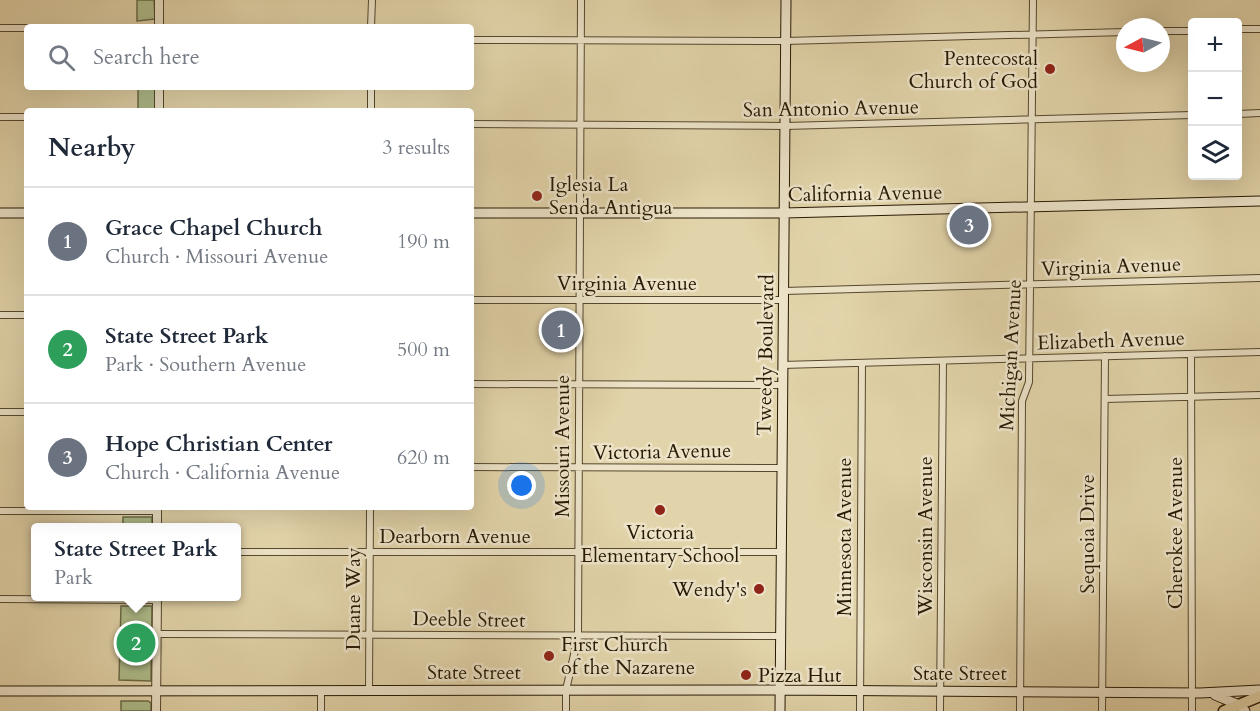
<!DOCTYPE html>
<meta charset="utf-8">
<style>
body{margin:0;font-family:Cardo,serif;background:#f2f2f3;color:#1f2937}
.controls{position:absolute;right:18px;top:18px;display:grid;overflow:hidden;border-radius:6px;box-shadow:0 6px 24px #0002}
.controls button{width:54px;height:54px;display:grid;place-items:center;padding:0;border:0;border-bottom:2px solid #e0e1e3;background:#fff;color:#1f2937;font:30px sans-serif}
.compass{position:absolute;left:1116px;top:18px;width:54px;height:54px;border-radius:50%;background:#fff;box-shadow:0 6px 24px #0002;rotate:263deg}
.you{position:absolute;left:522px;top:486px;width:21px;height:21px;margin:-15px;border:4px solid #fff;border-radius:50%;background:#1a73e8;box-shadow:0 0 0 9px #1a73e833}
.badge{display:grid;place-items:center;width:39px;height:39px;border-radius:50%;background:#111827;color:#fff;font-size:20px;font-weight:700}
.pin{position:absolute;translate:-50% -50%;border:3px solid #fff;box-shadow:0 2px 6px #0006}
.popup{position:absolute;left:31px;top:523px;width:210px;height:78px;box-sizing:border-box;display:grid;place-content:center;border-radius:6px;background:#fff;filter:drop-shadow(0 2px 4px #0005);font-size:20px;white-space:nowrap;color:#747a83}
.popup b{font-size:22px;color:#1f2937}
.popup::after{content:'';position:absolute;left:50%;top:100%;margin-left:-12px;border:12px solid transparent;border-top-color:#fff}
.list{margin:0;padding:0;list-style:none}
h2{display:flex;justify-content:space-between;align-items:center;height:78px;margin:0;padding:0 24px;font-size:26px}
h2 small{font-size:20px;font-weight:400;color:#747a83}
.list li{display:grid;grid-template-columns:39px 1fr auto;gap:18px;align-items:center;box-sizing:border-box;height:108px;padding:0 24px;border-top:2px solid #e0e1e3}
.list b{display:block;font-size:22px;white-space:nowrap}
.list p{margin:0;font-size:20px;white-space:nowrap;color:#747a83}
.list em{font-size:20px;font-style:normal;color:#747a83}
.icon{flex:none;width:33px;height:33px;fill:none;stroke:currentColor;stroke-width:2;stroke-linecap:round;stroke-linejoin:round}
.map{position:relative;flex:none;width:1260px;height:711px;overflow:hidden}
.search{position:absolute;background:#fff;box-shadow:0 6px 24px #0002;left:24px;top:24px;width:450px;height:66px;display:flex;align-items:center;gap:15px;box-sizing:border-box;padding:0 21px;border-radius:6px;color:#747a83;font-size:22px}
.panel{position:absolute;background:#fff;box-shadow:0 6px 24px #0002;left:24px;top:108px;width:450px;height:402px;border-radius:6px}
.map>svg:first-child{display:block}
.green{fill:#afbd8c;stroke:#6b6b48;stroke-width:1.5}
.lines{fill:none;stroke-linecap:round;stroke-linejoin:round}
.minor-casing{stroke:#56482e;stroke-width:8}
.tertiary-casing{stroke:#56482e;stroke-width:10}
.secondary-casing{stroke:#271904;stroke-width:11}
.primary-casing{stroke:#271904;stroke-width:13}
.minor{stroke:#ece3c8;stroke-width:6}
.tertiary{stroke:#ece3c8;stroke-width:8}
.secondary{stroke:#ece3c8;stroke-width:9}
.primary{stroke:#e2d4aa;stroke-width:10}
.poi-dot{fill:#8f2418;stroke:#ece3c8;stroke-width:2}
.labels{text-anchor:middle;stroke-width:5;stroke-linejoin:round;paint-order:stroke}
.poi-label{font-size:20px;fill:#271904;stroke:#ece3c8;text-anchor:start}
.street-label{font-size:20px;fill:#271904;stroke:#ece3c8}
</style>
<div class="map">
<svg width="1260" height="711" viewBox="0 0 1260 711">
<rect width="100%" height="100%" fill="#e2d4aa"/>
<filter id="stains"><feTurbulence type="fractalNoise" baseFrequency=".00333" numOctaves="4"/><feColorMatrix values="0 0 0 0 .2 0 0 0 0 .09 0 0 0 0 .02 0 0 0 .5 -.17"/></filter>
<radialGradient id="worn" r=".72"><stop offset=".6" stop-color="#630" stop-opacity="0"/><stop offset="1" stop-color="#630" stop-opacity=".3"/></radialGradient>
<path class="green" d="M 137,0 L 154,0 L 155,19 L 137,21 Z
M 138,87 L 155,87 L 155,110 L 138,111 Z
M 123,517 L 152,517 L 152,527 L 123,527 Z
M 121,606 L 152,606 L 151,681 L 119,680 Z
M 121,701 L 148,701 L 151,703 L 151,711 L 121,711 Z"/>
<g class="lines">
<g class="minor-casing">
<path id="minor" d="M 371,27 L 372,0
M 0,28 L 27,28
M 1238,29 L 1260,29
M 1161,31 L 1192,31
M 471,40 L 785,41 L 1125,32
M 371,111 L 371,87
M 1238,114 L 1260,113
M 0,117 L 27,117
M 471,124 L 785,126 L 1192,115
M 784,291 L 1260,278
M 471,300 L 784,300
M 0,315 L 27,315
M 1191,354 L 1192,711
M 782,365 L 1260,352
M 471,384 L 782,385
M 1105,399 L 1260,395
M 0,412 L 27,412
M 471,467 L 782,468
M 0,511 L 157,511
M 237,552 L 781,552
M 0,599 L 157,600
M 157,634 L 780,636
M 369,690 L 370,507
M 321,711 L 321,690
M 566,711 L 566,690 L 578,637 L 581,0
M 860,711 L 862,363
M 940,711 L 943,361
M 1020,711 L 1022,401 L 1029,382 L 1033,0
M 1102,711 L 1105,356"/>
</g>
<g class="tertiary-casing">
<path id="tertiary" d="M 159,27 L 159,0
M 159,111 L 159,87
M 157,528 L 157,507
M 156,711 L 157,596"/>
</g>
<g class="secondary-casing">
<path id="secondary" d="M 0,213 L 27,213
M 471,213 L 784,213 L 1260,201
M 0,691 L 780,690 L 1200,693 L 1260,690
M 1215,695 L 1239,705 L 1245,711
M 780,711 L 786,0"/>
</g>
<g class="primary-casing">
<path id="primary" d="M 1224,711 L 1260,696"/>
</g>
<use href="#minor" class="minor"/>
<use href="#tertiary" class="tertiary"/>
<use href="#secondary" class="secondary"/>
<use href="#primary" class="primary"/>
</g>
<g class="poi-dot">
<circle cx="1050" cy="69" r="6"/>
<circle cx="537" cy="196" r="6"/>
<circle cx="660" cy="510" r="6"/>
<circle cx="759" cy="589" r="6"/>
<circle cx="549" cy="656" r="6"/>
<circle cx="746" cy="675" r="6"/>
</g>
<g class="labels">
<g class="poi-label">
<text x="1038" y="65" text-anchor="end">Pentecostal<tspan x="1038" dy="23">Church of God</tspan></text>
<text x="549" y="191">Iglesia La<tspan x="549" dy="23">Senda Antigua</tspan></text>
<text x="660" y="539" text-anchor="middle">Victoria<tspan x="660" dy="23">Elementary School</tspan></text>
<text x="747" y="596" text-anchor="end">Wendy's</text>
<text x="561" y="651">First Church<tspan x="561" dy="23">of the Nazarene</tspan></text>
<text x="758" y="682">Pizza Hut</text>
</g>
<g class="street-label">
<text transform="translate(831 108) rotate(-1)" y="7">San Antonio Avenue</text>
<text transform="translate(865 193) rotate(-1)" y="7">California Avenue</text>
<text transform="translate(1111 266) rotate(-2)" y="7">Virginia Avenue</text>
<text x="627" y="290">Virginia Avenue</text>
<text transform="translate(1111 340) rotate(-2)" y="7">Elizabeth Avenue</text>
<text transform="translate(765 355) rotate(-89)" y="7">Tweedy Boulevard</text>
<text transform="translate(1010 355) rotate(-87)" y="7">Michigan Avenue</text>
<text transform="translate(562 446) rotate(-90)" y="7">Missouri Avenue</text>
<text transform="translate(662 451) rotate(-1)" y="7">Victoria Avenue</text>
<text transform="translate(1175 533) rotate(-90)" y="7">Cherokee Avenue</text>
<text transform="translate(1087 534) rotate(-90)" y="7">Sequoia Drive</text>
<text x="455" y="543">Dearborn Avenue</text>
<text transform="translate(925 536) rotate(-90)" y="7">Wisconsin Avenue</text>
<text transform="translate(844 537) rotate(-90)" y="7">Minnesota Avenue</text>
<text transform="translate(353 599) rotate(-90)" y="7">Duane Way</text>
<text transform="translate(469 619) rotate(1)" y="7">Deeble Street</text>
<text x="474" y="679">State Street</text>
<text x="960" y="680">State Street</text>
</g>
</g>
<rect width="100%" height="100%" filter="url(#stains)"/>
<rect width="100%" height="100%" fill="url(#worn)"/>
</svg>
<div class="controls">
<button>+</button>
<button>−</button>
<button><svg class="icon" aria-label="layers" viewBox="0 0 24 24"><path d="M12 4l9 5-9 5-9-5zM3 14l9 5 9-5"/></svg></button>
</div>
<svg class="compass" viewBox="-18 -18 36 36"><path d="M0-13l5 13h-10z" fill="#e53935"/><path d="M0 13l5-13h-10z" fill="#747a83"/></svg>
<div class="you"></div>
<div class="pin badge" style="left:561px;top:330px;background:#6b7280">1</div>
<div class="pin badge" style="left:136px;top:643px;background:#2e9e5b">2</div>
<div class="popup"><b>State Street Park</b>Park</div>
<div class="pin badge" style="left:969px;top:225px;background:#6b7280">3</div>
<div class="search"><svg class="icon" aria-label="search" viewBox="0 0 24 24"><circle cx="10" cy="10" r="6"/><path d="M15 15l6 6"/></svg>Search here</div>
<section class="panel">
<h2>Nearby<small>3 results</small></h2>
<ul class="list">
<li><span class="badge" style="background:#6b7280">1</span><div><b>Grace Chapel Church</b><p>Church · Missouri Avenue</p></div><em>190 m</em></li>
<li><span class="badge" style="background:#2e9e5b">2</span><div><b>State Street Park</b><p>Park · Southern Avenue</p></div><em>500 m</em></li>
<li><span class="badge" style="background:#6b7280">3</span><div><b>Hope Christian Center</b><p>Church · California Avenue</p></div><em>620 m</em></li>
</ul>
</section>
</div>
